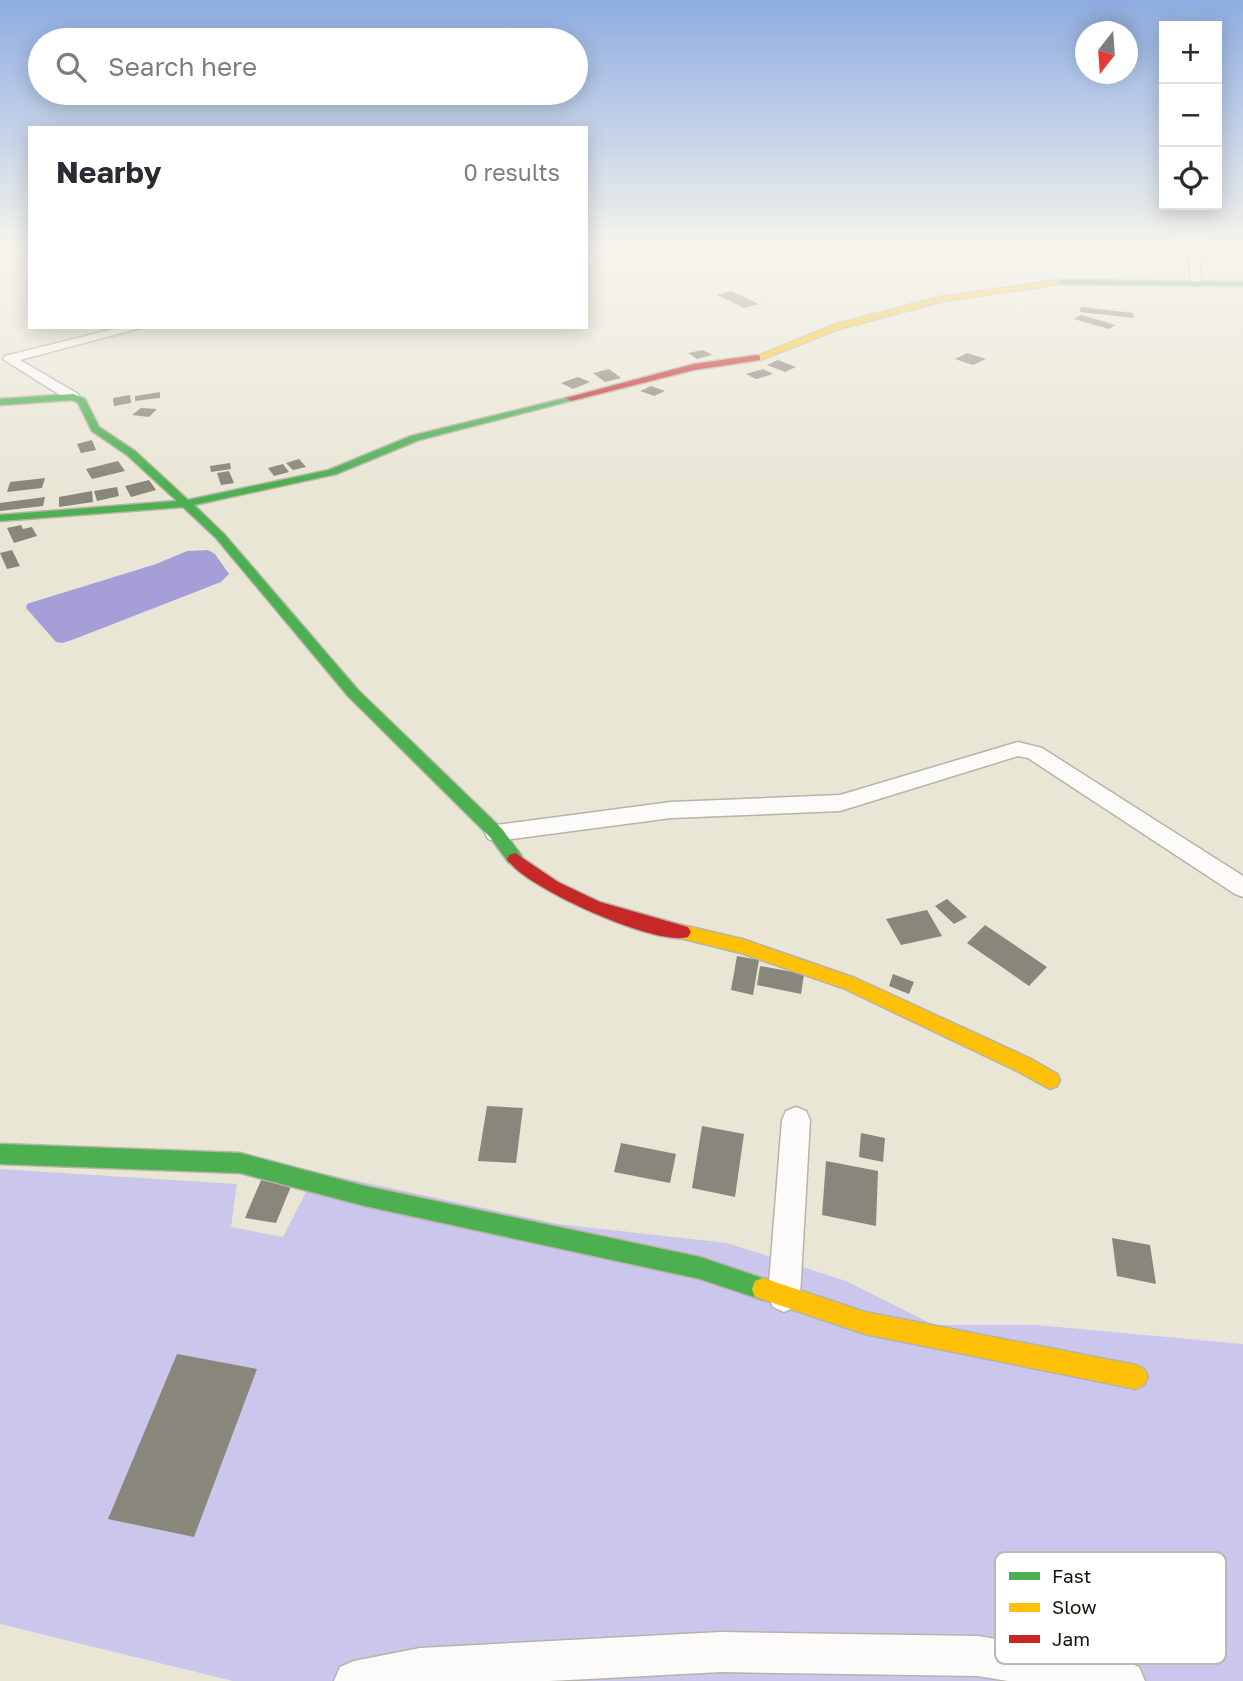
<!DOCTYPE html>
<meta charset="utf-8">
<style>
body{margin:0;font-family:"Golos Text",sans-serif;background:#f7f7f7;color:#2b2b33}
.controls{position:absolute;right:21px;top:21px;display:grid;overflow:hidden;border-radius:0px;box-shadow:0 4px 18px #0003}
.controls button{width:63px;height:63px;display:grid;place-items:center;padding:0;border:0;border-bottom:2px solid #e1e1e2;background:#fff;color:#2b2b33;font:35px sans-serif}
.compass{position:absolute;left:1075px;top:21px;width:63px;height:63px;border-radius:50%;background:#fff;box-shadow:0 4px 18px #0003;rotate:197deg}
.list{margin:0;padding:0;list-style:none}
h2{display:flex;justify-content:space-between;align-items:center;height:91px;margin:0;padding:0 28px;font-size:30px}
h2 small{font-size:23px;font-weight:400;color:#7c7c81}
.icon{flex:none;width:38px;height:38px;fill:none;stroke:currentColor;stroke-width:2;stroke-linecap:round;stroke-linejoin:round}
.map{position:relative;flex:none;width:1243px;height:1681px;overflow:hidden}
.search{position:absolute;background:#fff;box-shadow:0 4px 18px #0003;left:28px;top:28px;width:560px;height:77px;display:flex;align-items:center;gap:18px;box-sizing:border-box;padding:0 24px;border-radius:38px;color:#7c7c81;font-size:26px}
.panel{position:absolute;background:#fff;box-shadow:0 4px 18px #0003;left:28px;top:126px;width:560px;height:203px;border-radius:0px}
.map>svg:first-child{display:block}
.green{fill:#cbc7ec}
.water{fill:#a69fd7}
.building{fill:#89867b}
.lines{fill:none;stroke-linecap:round;stroke-linejoin:round}
.street-casing{stroke:#b6b3a7;stroke-width:3}
.fast-casing{stroke:#b6b3a7;stroke-width:3}
.slow-casing{stroke:#b6b3a7;stroke-width:3}
.jam-casing{stroke:#b6b3a7;stroke-width:3}
.path{stroke:#d9d8d3;stroke-width:2;stroke-dasharray:1 2.5;stroke-linecap:butt}
.street{fill:#fcfbf9;fill-rule:evenodd}
.fast{fill:#4caf50;fill-rule:evenodd}
.slow{fill:#ffc107;fill-rule:evenodd}
.jam{fill:#c62828;fill-rule:evenodd}
.key{fill:#fff;stroke:#b9b8b5;stroke-width:2}
.key-label{font-size:19px;fill:#151308}
</style>
<div class="map">
<svg width="1243" height="1681" viewBox="0 0 1243 1681">
<rect width="100%" height="100%" fill="#eae6d6"/>
<path class="green" d="M 0,1169 L 237,1184 L 231,1227 L 283,1237 L 316,1172 L 558,1224 L 727,1243 L 846,1281 L 934,1325 L 1037,1325 L 1243,1344 L 1243,1681 L 233,1681 L 0,1624 Z"/>
<path class="water" d="M 208,550 L 215,554 L 229,574 L 221,582 L 72,640 L 62,643 L 56,642 L 26,608 L 27,604 L 33,602 L 156,564 L 187,551 Z"/>
<path class="building" d="M 731,291 L 759,304 L 744,308 L 717,295 Z
M 1081,307 L 1133,313 L 1134,318 L 1080,312 Z
M 1081,315 L 1116,325 L 1109,329 L 1074,319 Z
M 703,350 L 712,355 L 697,359 L 688,353 Z
M 967,353 L 986,359 L 973,365 L 955,359 Z
M 778,360 L 796,367 L 785,372 L 767,365 Z
M 609,369 L 621,378 L 605,382 L 593,373 Z
M 763,369 L 773,374 L 756,379 L 746,374 Z
M 578,377 L 590,382 L 573,389 L 561,383 Z
M 651,386 L 665,391 L 654,396 L 640,391 Z
M 160,392 L 160,398 L 135,401 L 135,396 Z
M 130,395 L 131,403 L 114,406 L 113,398 Z
M 141,408 L 157,409 L 149,417 L 132,415 Z
M 92,440 L 96,450 L 81,453 L 77,444 Z
M 299,459 L 306,467 L 293,470 L 286,463 Z
M 118,461 L 125,471 L 92,479 L 86,469 Z
M 230,463 L 231,469 L 211,472 L 210,466 Z
M 283,464 L 289,472 L 274,476 L 268,468 Z
M 229,471 L 234,483 L 221,485 L 217,473 Z
M 45,478 L 42,488 L 7,492 L 10,482 Z
M 149,480 L 156,490 L 131,497 L 125,486 Z
M 117,487 L 119,496 L 97,501 L 94,491 Z
M 92,491 L 93,502 L 59,507 L 59,497 Z
M 45,497 L 43,506 L 0,511 L 0,503 Z
M 21,525 L 23,529 L 32,527 L 37,536 L 14,543 L 7,528 Z
M 12,550 L 20,566 L 7,569 L 0,553 Z
M 947,899 L 967,917 L 954,924 L 935,906 Z
M 927,910 L 942,936 L 901,945 L 886,919 Z
M 985,925 L 1047,967 L 1029,986 L 967,943 Z
M 737,956 L 759,960 L 753,995 L 731,990 Z
M 760,966 L 804,974 L 801,994 L 757,985 Z
M 893,974 L 914,982 L 909,994 L 889,986 Z
M 487,1106 L 523,1108 L 516,1163 L 478,1161 Z
M 702,1126 L 744,1134 L 735,1197 L 692,1188 Z
M 861,1133 L 885,1138 L 883,1162 L 859,1157 Z
M 621,1143 L 676,1154 L 670,1183 L 614,1172 Z
M 826,1161 L 878,1171 L 876,1226 L 822,1215 Z
M 262,1178 L 292,1184 L 276,1223 L 245,1218 Z
M 1112,1238 L 1150,1245 L 1156,1284 L 1117,1276 Z
M 177,1354 L 257,1369 L 194,1537 L 108,1519 Z"/>
<g class="lines">
<g class="street-casing">
<path id="street" d="M 1189,249 L 1199,249 L 1201,284 L 1191,282 Z
M 122,327 L 144,327 L 20,360 L 78,394 L 78,400 L 68,400 L 3,359 L 5,356 Z
M 1018,742 L 1042,748 L 1243,876 L 1243,897 L 1235,894 L 1028,758 L 1018,756 L 840,811 L 671,818 L 496,841 L 488,839 L 485,833 L 488,827 L 496,825 L 671,802 L 840,795 Z
M 796,1107 L 806,1111 L 810,1120 L 800,1296 L 795,1307 L 784,1312 L 773,1307 L 768,1296 L 782,1120 L 786,1111 Z
M 721,1632 L 978,1636 L 1125,1661 L 1139,1667 L 1145,1681 L 1008,1681 L 978,1676 L 721,1672 L 550,1681 L 334,1681 L 340,1667 L 354,1661 L 420,1648 Z"/>
</g>
<g class="fast-casing">
<path id="fast" d="M 1057,280 L 1243,282 L 1243,286 L 1054,284 Z
M 73,394 L 85,399 L 99,427 L 135,451 L 188,500 L 329,470 L 411,436 L 574,396 L 574,400 L 419,440 L 336,474 L 194,505 L 224,534 L 358,690 L 502,829 L 521,855 L 523,859 L 521,863 L 509,863 L 490,837 L 348,696 L 216,538 L 183,507 L 0,521 L 0,515 L 177,501 L 127,455 L 92,431 L 78,403 L 72,400 L 0,405 L 0,399 Z
M 0,1144 L 240,1153 L 365,1186 L 700,1257 L 771,1281 L 774,1289 L 771,1297 L 763,1300 L 700,1279 L 365,1206 L 240,1173 L 0,1164 Z"/>
</g>
<g class="slow-casing">
<path id="slow" d="M 1057,280 L 1060,284 L 943,301 L 839,329 L 760,360 L 753,358 L 833,325 L 940,297 Z
M 682,925 L 742,939 L 855,978 L 1031,1059 L 1057,1074 L 1060,1080 L 1057,1086 L 1050,1089 L 1017,1071 L 843,988 L 741,953 L 676,937 L 673,932 L 676,927 Z
M 763,1278 L 865,1312 L 1136,1365 L 1144,1369 L 1148,1377 L 1144,1385 L 1136,1389 L 865,1334 L 755,1297 L 752,1289 L 755,1281 Z"/>
</g>
<g class="jam-casing">
<path id="jam" d="M 757,355 L 760,356 L 760,360 L 694,370 L 571,401 L 566,398 L 694,364 Z
M 515,853 L 558,882 L 600,902 L 688,927 L 691,932 L 688,937 C 658,947 525,888 507,859 L 509,855 Z"/>
</g>
<path class="path" d="M 648,249 L 670,255 L 677,261 L 719,279 L 734,290 L 811,320"/>
<use href="#street" class="street"/>
<use href="#fast" class="fast"/>
<use href="#slow" class="slow"/>
<use href="#jam" class="jam"/>
</g>
<linearGradient id="sky" x2="0" y2="1"><stop stop-color="#8dace1"/><stop offset="0.51" stop-color="#f6f4ed"/><stop offset="1" stop-color="#f6f4ed" stop-opacity="0"/></linearGradient>
<rect width="1243" height="484" fill="url(#sky)"/>
<rect x="995" y="1552" width="231" height="112" rx="10" class="key"/>
<rect x="1009" y="1572" width="31" height="8" fill="#4caf50"/>
<rect x="1009" y="1603" width="31" height="9" fill="#ffc107"/>
<rect x="1009" y="1635" width="31" height="8" fill="#c62828"/>
<g class="key-label">
<text x="1052" y="1583">Fast</text>
<text x="1052" y="1614">Slow</text>
<text x="1052" y="1646">Jam</text>
</g>
</svg>
<div class="controls">
<button>+</button>
<button>−</button>
<button><svg class="icon" aria-label="locate" viewBox="0 0 24 24"><circle cx="12" cy="12" r="6"/><path d="M12 2v4M12 18v4M2 12h4M18 12h4"/></svg></button>
</div>
<svg class="compass" viewBox="-18 -18 36 36"><path d="M0-13l5 13h-10z" fill="#e53935"/><path d="M0 13l5-13h-10z" fill="#7c7c81"/></svg>
<div class="search"><svg class="icon" aria-label="search" viewBox="0 0 24 24"><circle cx="10" cy="10" r="6"/><path d="M15 15l6 6"/></svg>Search here</div>
<section class="panel">
<h2>Nearby<small>0 results</small></h2>
<ul class="list">
</ul>
</section>
</div>
